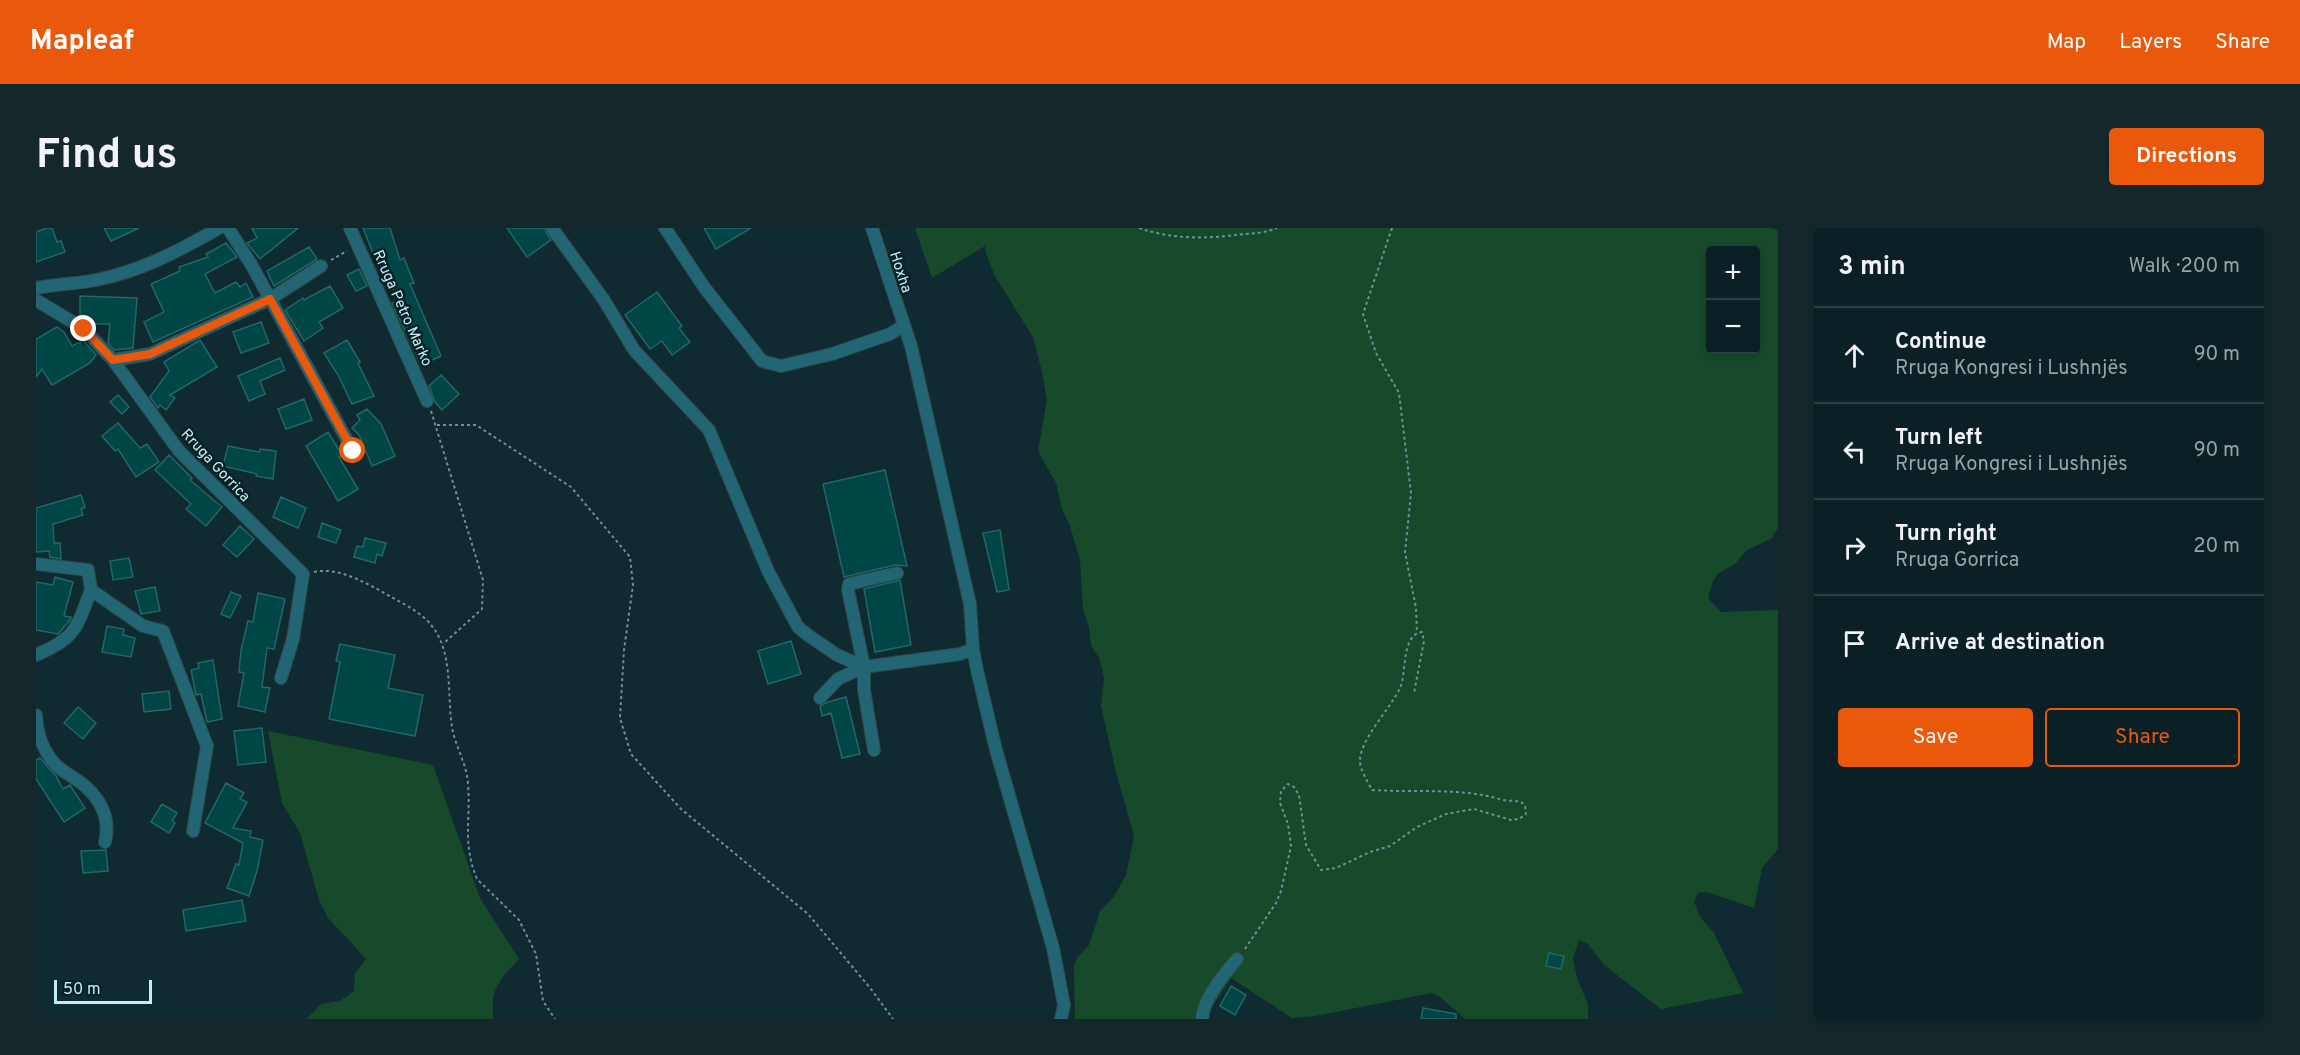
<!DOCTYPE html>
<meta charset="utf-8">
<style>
body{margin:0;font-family:Overpass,sans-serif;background:#14282c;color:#f1f3f6}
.controls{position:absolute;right:18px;top:18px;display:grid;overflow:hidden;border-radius:6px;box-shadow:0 3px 9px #0003}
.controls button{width:54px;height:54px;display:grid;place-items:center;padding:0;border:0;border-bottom:2px solid #2b3e41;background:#0b2024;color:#f1f3f6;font:30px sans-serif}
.scale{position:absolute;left:18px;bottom:15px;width:98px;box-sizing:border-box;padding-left:6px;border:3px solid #c5edf6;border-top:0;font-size:16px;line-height:21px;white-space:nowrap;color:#c5edf6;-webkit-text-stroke:4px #052126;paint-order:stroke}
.stop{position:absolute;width:18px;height:18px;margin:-14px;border:4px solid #ea580c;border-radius:50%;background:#fff}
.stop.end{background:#ea580c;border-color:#fff;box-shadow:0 2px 6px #0008}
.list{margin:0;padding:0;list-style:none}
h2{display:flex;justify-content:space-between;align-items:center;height:78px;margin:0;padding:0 24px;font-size:26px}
h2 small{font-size:20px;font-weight:400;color:#9aa3a6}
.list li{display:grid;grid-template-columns:39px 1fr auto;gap:18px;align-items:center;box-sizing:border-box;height:96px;padding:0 24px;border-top:2px solid #2b3e41}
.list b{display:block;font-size:22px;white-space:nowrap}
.list p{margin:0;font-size:20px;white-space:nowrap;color:#9aa3a6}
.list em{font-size:20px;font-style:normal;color:#9aa3a6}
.actions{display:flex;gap:12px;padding:18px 24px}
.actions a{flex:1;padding:14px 0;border:2px solid #ea580c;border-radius:6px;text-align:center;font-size:21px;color:#ea580c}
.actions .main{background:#ea580c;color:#fff}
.icon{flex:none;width:33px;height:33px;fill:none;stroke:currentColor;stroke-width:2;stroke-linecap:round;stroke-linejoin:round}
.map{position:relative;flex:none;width:1742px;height:791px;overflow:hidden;border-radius:6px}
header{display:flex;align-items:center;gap:36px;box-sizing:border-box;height:84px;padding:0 30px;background:#ea580c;color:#fff}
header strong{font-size:28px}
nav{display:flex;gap:33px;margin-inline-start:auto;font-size:21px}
.intro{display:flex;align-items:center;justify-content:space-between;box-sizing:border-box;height:144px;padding:0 36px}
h1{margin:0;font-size:42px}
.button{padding:15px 27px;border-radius:6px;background:#ea580c;color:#fff;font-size:21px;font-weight:700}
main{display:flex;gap:36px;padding:0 36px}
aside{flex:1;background:#0b2024;border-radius:6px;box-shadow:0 3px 9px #0003}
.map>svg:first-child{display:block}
.green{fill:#174a2b;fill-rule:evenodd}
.building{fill:#014646;stroke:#216867;stroke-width:1.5}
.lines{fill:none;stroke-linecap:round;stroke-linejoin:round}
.minor-casing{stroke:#2f474d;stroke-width:14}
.path{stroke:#6e9098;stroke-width:2;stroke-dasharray:3 3;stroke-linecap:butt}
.minor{stroke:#226573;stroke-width:12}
.route{stroke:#ea580c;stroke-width:8}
.labels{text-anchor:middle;stroke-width:5;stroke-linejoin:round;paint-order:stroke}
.street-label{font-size:15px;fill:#c5edf6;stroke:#052126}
</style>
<header>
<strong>Mapleaf</strong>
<nav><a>Map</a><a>Layers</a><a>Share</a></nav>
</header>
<div class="intro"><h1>Find us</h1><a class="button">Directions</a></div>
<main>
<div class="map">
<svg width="1742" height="791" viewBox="0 0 1742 791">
<rect width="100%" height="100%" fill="#0f2a30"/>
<path class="green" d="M 879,0 L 1742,0 L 1742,300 L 1735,311 L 1711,322 L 1698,337 L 1682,345 L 1677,353 L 1672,370 L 1685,384 L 1742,382 L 1742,621 L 1726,640 L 1718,680 L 1671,664 L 1662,665 L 1658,674 L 1665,690 L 1678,705 L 1707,765 L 1625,781 L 1568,737 L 1551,715 L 1543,712 L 1537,730 L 1541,750 L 1552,776 L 1552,791 L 1429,791 L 1404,769 L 1396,765 L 1279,788 L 1256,790 L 1195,750 L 1174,782 L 1174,791 L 1039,791 L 1038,739 L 1041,730 L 1053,717 L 1064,683 L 1077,670 L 1090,647 L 1098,608 L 1080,544 L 1065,478 L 1068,450 L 1064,432 L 1055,417 L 1053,399 L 1047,382 L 1044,332 L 1034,298 L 1026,281 L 1020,255 L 1002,223 L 1011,172 L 1006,144 L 997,109 L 960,50 L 950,26 L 949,18 L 896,50 ZM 1674,22 L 1720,22 L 1720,122 L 1674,122 Z
M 232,503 L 397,537 L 444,670 L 483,731 C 462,754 455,759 457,791 L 271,791 L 285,776 L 304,773 L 318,763 L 319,745 L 330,731 L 292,690 L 283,672 L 264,605 L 246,575 Z"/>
<path class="building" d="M 11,0 L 16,0 L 21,14 L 25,13 L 29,24 L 0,34 L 0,4 Z
M 68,0 L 103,0 L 75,13 Z
M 216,0 L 262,0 L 224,31 L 211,15 L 221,10 Z
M 327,0 L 354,0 L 364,32 L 368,30 L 378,55 L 374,56 L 405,128 L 385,137 L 356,75 L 362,73 L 342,24 L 337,25 Z
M 471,0 L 508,0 L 515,12 L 491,29 Z
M 668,0 L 715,0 L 680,21 Z
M 190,15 L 201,29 L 169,46 L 179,65 L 200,54 L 204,59 L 210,55 L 217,69 L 117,114 L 108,94 L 128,84 L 115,56 L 144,43 L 143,39 L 172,29 L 170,26 Z
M 273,19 L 281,31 L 238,58 L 231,43 Z
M 323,41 L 331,58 L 320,63 L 311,47 Z
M 294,58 L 307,80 L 283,94 L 287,100 L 268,113 L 249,82 L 267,70 L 268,72 Z
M 621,64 L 646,98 L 643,100 L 654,114 L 636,127 L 626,113 L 614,121 L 589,87 Z
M 44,68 L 101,70 L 97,120 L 78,122 L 72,115 L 74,96 L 54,96 L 50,93 L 50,89 L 44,89 Z
M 225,94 L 233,115 L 205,125 L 197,104 Z
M 21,99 L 28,104 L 36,118 L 42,115 L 44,116 L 44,109 L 60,127 L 54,135 L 16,157 L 6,141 L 0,149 L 0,111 Z
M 164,112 L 181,139 L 134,167 L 139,170 L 130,182 L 124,177 L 122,180 L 114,169 L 133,143 L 128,134 Z
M 311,112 L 324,134 L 322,135 L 338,168 L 316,176 L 302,147 L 288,125 Z
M 244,130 L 249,142 L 224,153 L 229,166 L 213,173 L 202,148 Z
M 405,147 L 423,166 L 406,182 L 399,174 L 393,158 Z
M 82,167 L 93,179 L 86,186 L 74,174 Z
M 268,171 L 276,192 L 250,201 L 242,181 Z
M 331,181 L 345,196 L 359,228 L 336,238 L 323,207 L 316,200 L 324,192 L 321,187 Z
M 82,195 L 104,220 L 111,216 L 123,234 L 100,249 L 82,221 L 79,223 L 66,208 Z
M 292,204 L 306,227 L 303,229 L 322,261 L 302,273 L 270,218 Z
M 192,218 L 223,224 L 224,221 L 240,223 L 237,251 L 220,248 L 221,246 L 187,238 Z
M 133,227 L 156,250 L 154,252 L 186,279 L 170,298 L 150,281 L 155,276 L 119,242 Z
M 849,242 L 871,338 L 859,337 L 808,349 L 787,256 Z
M 45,267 L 49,279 L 45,281 L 47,287 L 17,296 L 18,315 L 24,315 L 25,331 L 14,329 L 13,323 L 0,324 L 0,280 Z
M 245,269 L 270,280 L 262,300 L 237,289 Z
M 286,295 L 305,302 L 300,315 L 282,309 Z
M 204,298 L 218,311 L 201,329 L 187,317 Z
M 964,302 L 973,362 L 961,364 L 947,305 Z
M 329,310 L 350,315 L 346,328 L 341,326 L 339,335 L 318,329 L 321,318 L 327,319 Z
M 93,330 L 97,349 L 77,352 L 74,333 Z
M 19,349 L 37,354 L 28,388 L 35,389 L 34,392 L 22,406 L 0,402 L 0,354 L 17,357 Z
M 864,352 L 875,417 L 839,424 L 828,361 Z
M 119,359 L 124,383 L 105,386 L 99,363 Z
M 195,364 L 205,368 L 194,390 L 185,386 Z
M 222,365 L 249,371 L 238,421 L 231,420 L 226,459 L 234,460 L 229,484 L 202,478 L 208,445 L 203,444 L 205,422 L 212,393 L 217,394 Z
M 71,398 L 88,401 L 87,407 L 99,410 L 95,429 L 66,424 Z
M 755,413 L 765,446 L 732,456 L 722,423 Z
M 304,416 L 359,427 L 352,460 L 387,467 L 379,508 L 293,491 L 304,434 L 300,433 Z
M 177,432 L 186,491 L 171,494 L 165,466 L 160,467 L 155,442 L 163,440 L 162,435 Z
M 133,463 L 135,481 L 108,484 L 106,466 Z
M 810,469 L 824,526 L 806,530 L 795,485 L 786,488 L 784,478 L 792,474 Z
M 42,479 L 60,495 L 47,511 L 28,495 Z
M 226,500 L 230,534 L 202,537 L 198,503 Z
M 4,530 L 20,548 L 27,561 L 34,557 L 49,580 L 28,594 L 0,551 L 0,532 Z
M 190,555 L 208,565 L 204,571 L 211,574 L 197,600 L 215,603 L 214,609 L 227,612 L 221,643 L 213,668 L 191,660 L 200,636 L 203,637 L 207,615 L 169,595 Z
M 126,576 L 141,585 L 136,593 L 139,595 L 133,605 L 115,594 Z
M 70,622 L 72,643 L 47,645 L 45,623 Z
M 206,672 L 210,693 L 150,703 L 147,682 Z
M 1513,725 L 1528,728 L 1525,741 L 1510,738 Z
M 1195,758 L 1210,767 L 1199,787 L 1184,778 Z
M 1387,780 L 1420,786 L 1420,791 L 1385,791 Z"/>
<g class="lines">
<g class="minor-casing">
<path id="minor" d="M 192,0 L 215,36 L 317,223
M 314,0 L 391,173
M 516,0 L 568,72 L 598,122 L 673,202 L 732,343 L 762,399 L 773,408 L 801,427 L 828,439 L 924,426 L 937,421
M 629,0 L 668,59 L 726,133 L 745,138 L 796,126 L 854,106 L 867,98
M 836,0 L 875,118 L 934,376 L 937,421 L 941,442 L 960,522 L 1017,720 L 1028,777 L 1025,791
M 0,60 C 20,56 40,56 60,52 C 105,43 143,23 183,0
M 0,72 L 48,101 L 77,132 L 143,223 L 267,346 L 257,411 L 245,450
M 77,132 L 114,126 L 234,71 L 285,38
M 0,336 L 52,342 L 55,362 L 107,398 L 127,403 L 171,518 L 157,603
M 0,427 C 40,410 40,401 55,362
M 784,470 L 802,451 L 828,439
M 0,487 C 1,506 8,525 21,538 C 30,546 42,551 51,560 C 67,575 74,593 69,614
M 838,522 L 828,462 L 828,439 L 812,362 L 813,356 L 861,345
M 1166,791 C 1168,769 1187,748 1201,731"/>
</g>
<path class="path" d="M 1103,0 C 1132,10 1162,11 1191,8 C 1209,5 1224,7 1241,0
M 1356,0 L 1327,86 L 1340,125 L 1363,165 L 1375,265 L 1369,324 L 1380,380 L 1381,405
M 295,32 L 311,23
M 395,183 L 447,352 L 446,381 L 407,416
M 401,197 L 440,197 L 535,259 L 594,329 L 597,357 L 588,422 L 584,490 L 595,526 L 645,581 L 772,686 L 835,761 L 857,791
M 278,344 C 300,339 324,352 343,362 C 356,370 370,376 382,385 C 420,411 410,460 416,499 C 419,518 431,536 432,556 C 435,592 426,615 441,651 L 483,692 L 500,726 L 507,773 L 519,791
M 1209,721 L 1240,675 L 1245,663 L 1255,618 L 1252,596 L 1244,575 L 1245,563 L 1252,556 L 1258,559 L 1263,567 L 1270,617 L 1285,642 L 1300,640 L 1334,624 L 1354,618 L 1381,599 L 1410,586 L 1438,581 L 1475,592 L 1483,591 L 1490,586 L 1489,577 C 1483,571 1476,574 1467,572 C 1425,559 1381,565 1336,562 C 1332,554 1324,542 1324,533 C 1324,511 1355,480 1364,460 C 1371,444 1365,407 1386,404 L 1388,413 L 1378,465"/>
<use href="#minor" class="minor"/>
</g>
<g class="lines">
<path class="route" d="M 48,101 L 77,132 L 114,126 L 234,71 L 317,223"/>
</g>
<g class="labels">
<g class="street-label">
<text transform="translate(865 44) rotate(72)" y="5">Hoxha</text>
<text transform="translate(367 80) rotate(66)" y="5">Rruga Petro Marko</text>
<text transform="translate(180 237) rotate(47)" y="5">Rruga Gorrica</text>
</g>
</g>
</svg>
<div class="controls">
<button>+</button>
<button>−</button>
</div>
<div class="scale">50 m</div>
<div class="stop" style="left:317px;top:223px"></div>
<div class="stop end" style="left:48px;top:101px"></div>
</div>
<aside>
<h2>3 min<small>Walk · 200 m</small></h2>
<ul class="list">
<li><svg class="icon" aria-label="ahead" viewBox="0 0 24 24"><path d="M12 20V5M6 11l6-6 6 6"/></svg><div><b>Continue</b><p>Rruga Kongresi i Lushnjës</p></div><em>90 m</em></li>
<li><svg class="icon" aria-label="left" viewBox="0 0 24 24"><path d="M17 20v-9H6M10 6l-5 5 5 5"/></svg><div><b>Turn left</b><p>Rruga Kongresi i Lushnjës</p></div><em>90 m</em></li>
<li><svg class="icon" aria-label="right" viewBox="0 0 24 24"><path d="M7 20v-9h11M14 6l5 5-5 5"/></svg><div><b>Turn right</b><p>Rruga Gorrica</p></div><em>20 m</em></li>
<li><svg class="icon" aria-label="arrive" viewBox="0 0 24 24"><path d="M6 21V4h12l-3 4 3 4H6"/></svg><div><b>Arrive at destination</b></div></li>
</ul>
<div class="actions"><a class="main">Save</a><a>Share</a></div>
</aside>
</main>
